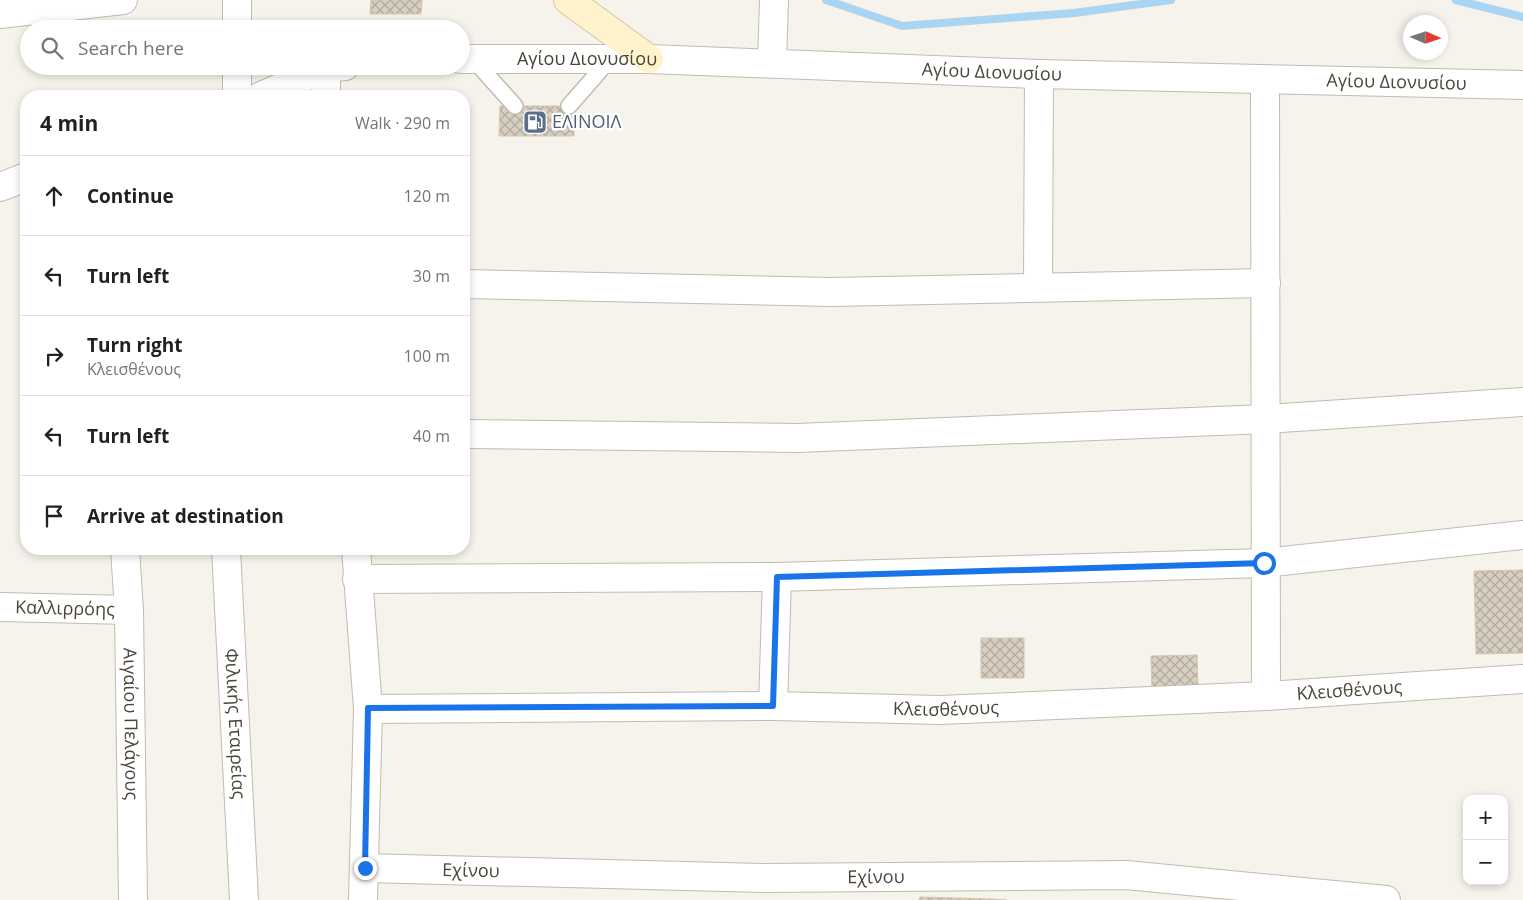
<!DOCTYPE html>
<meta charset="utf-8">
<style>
body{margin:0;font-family:"Open Sans",sans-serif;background:#f2f2f2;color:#202124}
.controls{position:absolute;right:15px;bottom:15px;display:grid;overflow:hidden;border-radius:10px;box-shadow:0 2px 8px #0003}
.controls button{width:45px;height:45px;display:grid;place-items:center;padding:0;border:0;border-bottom:1px solid #e0e0e0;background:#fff;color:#202124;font:25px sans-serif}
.compass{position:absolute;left:1403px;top:15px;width:45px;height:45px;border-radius:50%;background:#fff;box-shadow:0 2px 8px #0003;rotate:93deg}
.stop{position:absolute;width:15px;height:15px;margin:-11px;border:4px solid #1a73e8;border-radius:50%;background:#fff}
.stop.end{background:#1a73e8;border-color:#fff;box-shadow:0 1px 5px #0008}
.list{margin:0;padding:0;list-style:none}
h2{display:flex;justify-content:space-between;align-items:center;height:65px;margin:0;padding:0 20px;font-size:21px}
h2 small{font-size:16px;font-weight:400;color:#757577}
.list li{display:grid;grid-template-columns:32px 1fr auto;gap:15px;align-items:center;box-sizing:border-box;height:80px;padding:0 20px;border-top:1px solid #e0e0e0}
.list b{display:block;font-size:19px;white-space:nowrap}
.list p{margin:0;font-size:16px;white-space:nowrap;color:#757577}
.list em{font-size:16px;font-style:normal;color:#757577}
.icon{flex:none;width:28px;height:28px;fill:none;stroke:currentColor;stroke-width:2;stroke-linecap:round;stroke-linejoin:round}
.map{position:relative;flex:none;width:1523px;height:900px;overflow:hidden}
.search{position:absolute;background:#fff;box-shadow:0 2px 8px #0003;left:20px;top:20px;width:450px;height:55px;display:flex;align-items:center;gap:12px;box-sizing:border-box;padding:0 18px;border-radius:28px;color:#757577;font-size:19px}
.panel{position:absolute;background:#fff;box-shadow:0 2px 8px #0003;left:20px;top:90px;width:450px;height:465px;border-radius:20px}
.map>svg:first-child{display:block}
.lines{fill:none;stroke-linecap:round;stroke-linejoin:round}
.stream{stroke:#a9d4f2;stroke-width:8}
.building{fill:url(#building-cross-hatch);stroke:#d3c7b4}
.service-casing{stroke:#c2bbae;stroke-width:18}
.minor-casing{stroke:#c2bbae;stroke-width:30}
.tertiary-casing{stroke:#c2bbae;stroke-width:30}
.secondary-casing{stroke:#d6c79b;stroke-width:30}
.service{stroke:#fff;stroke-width:15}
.minor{stroke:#fff;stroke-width:28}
.tertiary{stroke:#fff;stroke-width:28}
.secondary{stroke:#fff3cd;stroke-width:28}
.route{stroke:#1a73e8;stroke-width:6}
.labels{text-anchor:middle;stroke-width:4.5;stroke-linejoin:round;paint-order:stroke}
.street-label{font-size:18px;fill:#4b4439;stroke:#fff}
.service-label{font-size:18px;fill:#4e5e75;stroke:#fff;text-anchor:start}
</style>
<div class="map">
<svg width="1523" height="900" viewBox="0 0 1523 900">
<defs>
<pattern id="building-cross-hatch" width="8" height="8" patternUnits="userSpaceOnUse" patternTransform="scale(1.25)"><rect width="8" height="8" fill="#d8cfc1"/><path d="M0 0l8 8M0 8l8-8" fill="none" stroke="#b1aa9e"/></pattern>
</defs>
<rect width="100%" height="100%" fill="#f6f3ec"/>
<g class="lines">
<path class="stream" d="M 826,0 L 902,26 L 1074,13 L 1171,0
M 1456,0 L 1523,17"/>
</g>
<path class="building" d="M 371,0 L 422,0 L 421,14 L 370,14 Z
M 500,106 L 574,106 L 574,136 L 499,136 Z
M 1523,570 L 1523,653 L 1476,654 L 1474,571 Z
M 981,638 L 1024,638 L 1024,678 L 981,678 Z
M 1197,655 L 1198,690 L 1152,692 L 1151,656 Z
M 920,897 L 993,899 L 1007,900 L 919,900 Z"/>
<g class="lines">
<g class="service-casing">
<path id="service" d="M 473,59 L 515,106
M 569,106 L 610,59"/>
</g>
<g class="minor-casing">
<g id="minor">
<path d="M 237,0 L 237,29"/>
<path d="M 0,14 L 123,0"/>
<path d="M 237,66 L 237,96"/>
<path d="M 1265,80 L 1266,696"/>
<path d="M 326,96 L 326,68"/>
<path d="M 464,284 L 831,292 L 1266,283"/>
<path d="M 1038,287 L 1039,74"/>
<path d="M 464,434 L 797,438 L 1266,419 L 1523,402"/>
<path id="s1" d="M 125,549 L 129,610 L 133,900"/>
<path id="s2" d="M 226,549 L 244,900"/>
<path d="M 356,549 L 368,709 L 363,900"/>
<path d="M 357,579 L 777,577 L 1264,563 L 1523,535"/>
<path id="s3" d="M 0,607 L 129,610"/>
<path d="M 773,706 L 777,577"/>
<path id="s4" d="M 368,709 L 773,706 L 940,710 L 1266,696 L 1523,679"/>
<path id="s5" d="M 365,868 L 764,878 L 1126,875 L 1386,900"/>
</g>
</g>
<g class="tertiary-casing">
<g id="tertiary">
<path id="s6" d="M 461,59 L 649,59 L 1039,74 L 1523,85"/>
<path d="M 772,63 L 774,0"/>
<path d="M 261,96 L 326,68 L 345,66"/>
<path d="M 0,187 L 26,177"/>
</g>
</g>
<g class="secondary-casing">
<path id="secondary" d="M 568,0 L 649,59"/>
</g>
<use href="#service" class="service"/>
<use href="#minor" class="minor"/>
<use href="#tertiary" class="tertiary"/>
<use href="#secondary" class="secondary"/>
</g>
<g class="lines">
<path class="route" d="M 365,868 L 368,708 L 773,706 L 777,577 L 1264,563"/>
</g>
<defs>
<g id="fuel-square" transform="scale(1.25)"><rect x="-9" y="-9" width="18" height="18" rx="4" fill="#5c6f8a" stroke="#fff"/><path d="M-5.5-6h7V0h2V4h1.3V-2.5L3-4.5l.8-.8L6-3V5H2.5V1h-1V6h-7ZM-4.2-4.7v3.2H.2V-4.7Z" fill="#fff"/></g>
</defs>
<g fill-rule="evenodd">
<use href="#fuel-square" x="535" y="122"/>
</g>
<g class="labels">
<g class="street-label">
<text dy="6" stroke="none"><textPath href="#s6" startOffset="126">Αγίου Διονυσίου</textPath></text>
<text dy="6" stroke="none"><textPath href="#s6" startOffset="531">Αγίου Διονυσίου</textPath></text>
<text dy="6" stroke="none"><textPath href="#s6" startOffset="936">Αγίου Διονυσίου</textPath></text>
<text dy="6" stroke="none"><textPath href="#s3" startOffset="65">Καλλιρρόης</textPath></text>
<text dy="6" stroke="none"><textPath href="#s4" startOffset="982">Κλεισθένους</textPath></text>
<text dy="6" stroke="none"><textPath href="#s4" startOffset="578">Κλεισθένους</textPath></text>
<text dy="6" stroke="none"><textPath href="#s1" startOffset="175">Αιγαίου Πελάγους</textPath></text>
<text dy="6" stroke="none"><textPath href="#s2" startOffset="175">Φιλικής Εταιρείας</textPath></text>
<text dy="6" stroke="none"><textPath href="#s5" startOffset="106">Εχίνου</textPath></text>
<text dy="6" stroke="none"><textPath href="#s5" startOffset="511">Εχίνου</textPath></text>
</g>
<g class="service-label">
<text x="552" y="128">ΕΛΙΝΟΙΛ</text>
</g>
</g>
</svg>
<div class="controls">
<button>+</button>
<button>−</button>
</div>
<svg class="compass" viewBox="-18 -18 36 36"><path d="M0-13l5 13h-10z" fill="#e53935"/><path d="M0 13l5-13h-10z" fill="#757577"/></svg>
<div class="stop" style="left:1264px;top:563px"></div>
<div class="stop end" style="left:365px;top:868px"></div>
<div class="search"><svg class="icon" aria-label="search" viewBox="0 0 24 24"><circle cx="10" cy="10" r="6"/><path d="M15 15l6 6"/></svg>Search here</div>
<section class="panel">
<h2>4 min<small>Walk · 290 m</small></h2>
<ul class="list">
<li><svg class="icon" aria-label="ahead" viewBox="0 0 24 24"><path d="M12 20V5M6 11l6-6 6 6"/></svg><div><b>Continue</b></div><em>120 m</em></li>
<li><svg class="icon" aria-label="left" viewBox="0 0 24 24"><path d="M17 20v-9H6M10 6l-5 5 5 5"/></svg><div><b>Turn left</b></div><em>30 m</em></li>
<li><svg class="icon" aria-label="right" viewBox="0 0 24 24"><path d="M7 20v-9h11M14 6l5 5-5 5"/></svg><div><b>Turn right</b><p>Κλεισθένους</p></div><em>100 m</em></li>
<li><svg class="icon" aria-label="left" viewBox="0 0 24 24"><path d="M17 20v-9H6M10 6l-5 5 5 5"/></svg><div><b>Turn left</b></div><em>40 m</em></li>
<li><svg class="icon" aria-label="arrive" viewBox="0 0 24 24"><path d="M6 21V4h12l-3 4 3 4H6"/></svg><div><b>Arrive at destination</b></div></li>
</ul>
</section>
</div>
